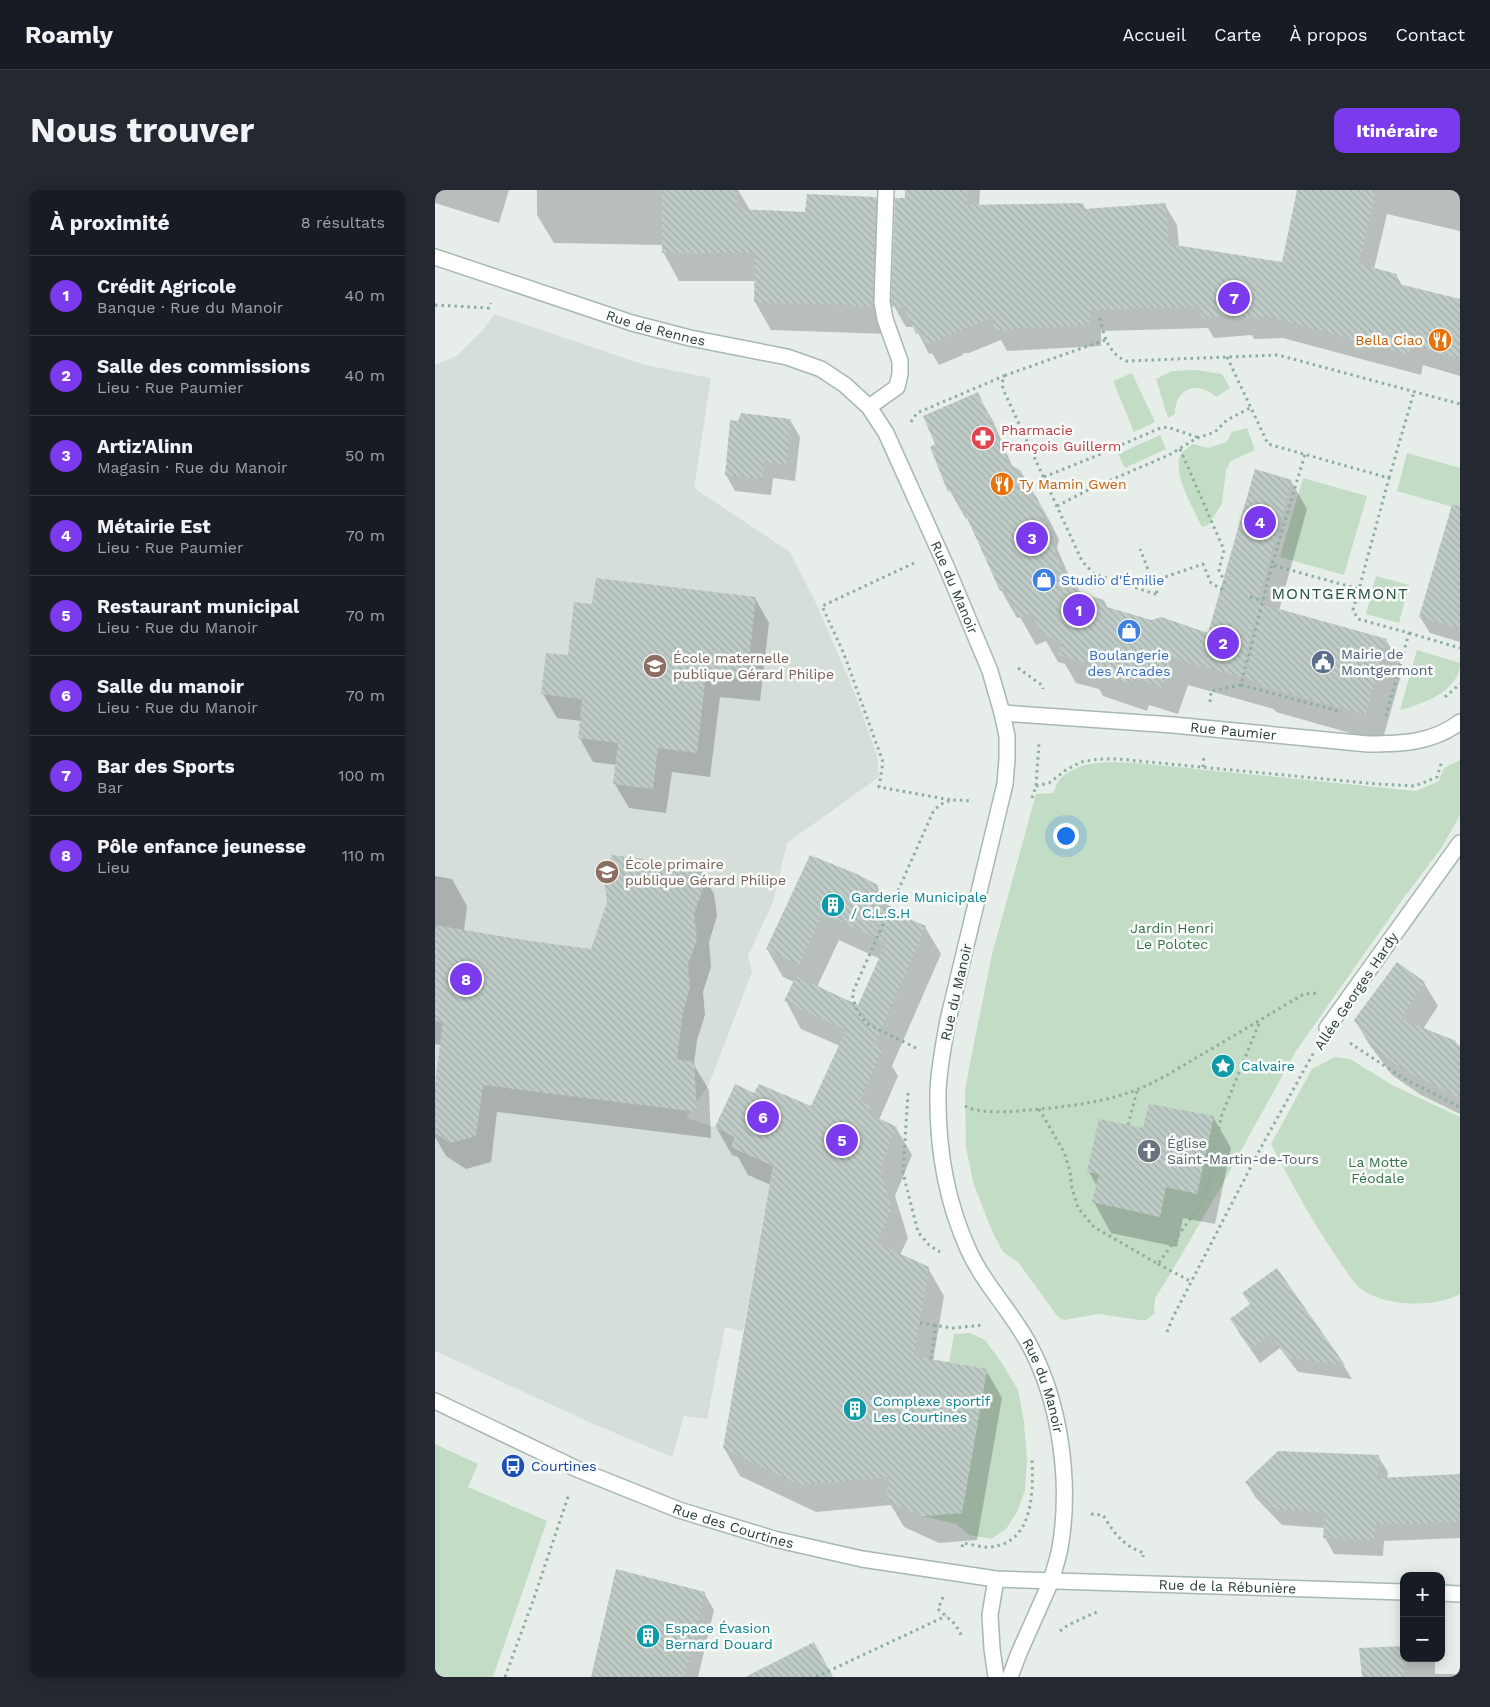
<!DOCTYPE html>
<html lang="fr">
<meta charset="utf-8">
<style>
body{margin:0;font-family:"Work Sans",sans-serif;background:#242831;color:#f1f3f6}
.controls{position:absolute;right:15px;bottom:15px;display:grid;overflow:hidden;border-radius:10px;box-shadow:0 2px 12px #0003}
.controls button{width:45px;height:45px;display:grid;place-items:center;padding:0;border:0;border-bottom:1px solid #363941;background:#171b24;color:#f1f3f6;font:25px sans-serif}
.you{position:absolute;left:630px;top:645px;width:18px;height:18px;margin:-12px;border:4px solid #fff;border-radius:50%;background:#1a73e8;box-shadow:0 0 0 8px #1a73e833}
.badge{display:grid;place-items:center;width:32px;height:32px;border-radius:50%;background:#7c3aed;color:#fff;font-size:16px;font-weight:700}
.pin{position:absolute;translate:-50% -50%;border:2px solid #fff;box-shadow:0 1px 5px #0006}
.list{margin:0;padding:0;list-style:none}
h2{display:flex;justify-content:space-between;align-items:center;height:65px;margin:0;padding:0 20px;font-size:21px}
h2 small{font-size:16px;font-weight:400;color:#9ea1a6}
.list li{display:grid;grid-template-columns:32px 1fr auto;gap:15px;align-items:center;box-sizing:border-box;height:80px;padding:0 20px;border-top:1px solid #363941}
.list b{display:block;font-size:19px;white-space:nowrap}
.list p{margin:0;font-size:16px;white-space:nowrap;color:#9ea1a6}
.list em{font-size:16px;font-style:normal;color:#9ea1a6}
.map{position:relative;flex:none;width:1025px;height:1487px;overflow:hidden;border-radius:10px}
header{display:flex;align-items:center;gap:30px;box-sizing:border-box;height:70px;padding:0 25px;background:#171b24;border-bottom:1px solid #363941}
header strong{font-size:24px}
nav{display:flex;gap:28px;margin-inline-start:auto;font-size:18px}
.intro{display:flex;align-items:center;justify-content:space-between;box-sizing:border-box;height:120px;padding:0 30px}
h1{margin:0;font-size:35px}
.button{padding:12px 22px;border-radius:10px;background:#7c3aed;color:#fff;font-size:18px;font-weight:700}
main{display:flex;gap:30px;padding:0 30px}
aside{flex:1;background:#171b24;border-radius:10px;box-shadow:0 2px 12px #0003}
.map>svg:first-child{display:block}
.built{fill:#d5ded9}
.green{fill:#c2dcc6}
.shadow{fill:#0003;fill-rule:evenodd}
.building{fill:url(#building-back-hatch)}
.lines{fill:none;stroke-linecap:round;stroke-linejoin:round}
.lane-casing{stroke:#aab6b0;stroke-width:18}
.street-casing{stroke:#aab6b0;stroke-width:18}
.secondary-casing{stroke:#a6b8b0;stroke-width:18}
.path{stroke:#8bae9f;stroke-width:3;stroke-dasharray:2.5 4;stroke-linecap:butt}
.lane{stroke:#fff;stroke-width:15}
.street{stroke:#fff;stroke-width:15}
.secondary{stroke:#fff;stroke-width:15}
.labels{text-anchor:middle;stroke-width:5;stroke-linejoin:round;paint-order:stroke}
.street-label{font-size:14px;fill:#273e36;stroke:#f7faf8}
.food-label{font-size:14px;fill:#c56008;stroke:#f7faf8;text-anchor:end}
.health-label{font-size:14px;fill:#be3a42;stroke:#f7faf8;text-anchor:start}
.shop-label{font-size:14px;fill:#366cbe;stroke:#f7faf8;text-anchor:start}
.service-label{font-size:14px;fill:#4e5e75;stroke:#f7faf8;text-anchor:start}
.education-label{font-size:14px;fill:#785e54;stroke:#f7faf8;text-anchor:start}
.culture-label{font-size:14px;fill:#0d838f;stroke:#f7faf8;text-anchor:start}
.park-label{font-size:14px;fill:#357146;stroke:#f7faf8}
.worship-label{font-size:14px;fill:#5b616d;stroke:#f7faf8;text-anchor:start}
.transit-label{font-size:14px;fill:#164399;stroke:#f7faf8;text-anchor:start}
.quarter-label{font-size:16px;letter-spacing:1px;fill:#254f40;stroke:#f7faf8}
</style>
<header>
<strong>Roamly</strong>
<nav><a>Accueil</a><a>Carte</a><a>À propos</a><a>Contact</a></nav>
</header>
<div class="intro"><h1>Nous trouver</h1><a class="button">Itinéraire</a></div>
<main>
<aside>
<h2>À proximité<small>8 résultats</small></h2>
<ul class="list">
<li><span class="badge">1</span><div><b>Crédit Agricole</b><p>Banque · Rue du Manoir</p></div><em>40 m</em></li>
<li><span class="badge">2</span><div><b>Salle des commissions</b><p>Lieu · Rue Paumier</p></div><em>40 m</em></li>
<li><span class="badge">3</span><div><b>Artiz'Alinn</b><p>Magasin · Rue du Manoir</p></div><em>50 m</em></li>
<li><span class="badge">4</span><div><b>Métairie Est</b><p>Lieu · Rue Paumier</p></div><em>70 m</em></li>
<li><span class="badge">5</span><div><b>Restaurant municipal</b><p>Lieu · Rue du Manoir</p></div><em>70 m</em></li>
<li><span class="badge">6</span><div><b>Salle du manoir</b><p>Lieu · Rue du Manoir</p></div><em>70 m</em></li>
<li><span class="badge">7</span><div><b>Bar des Sports</b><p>Bar</p></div><em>100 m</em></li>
<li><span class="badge">8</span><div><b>Pôle enfance jeunesse</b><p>Lieu</p></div><em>110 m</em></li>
</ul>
</aside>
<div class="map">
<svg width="1025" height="1487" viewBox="0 0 1025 1487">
<defs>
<pattern id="building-back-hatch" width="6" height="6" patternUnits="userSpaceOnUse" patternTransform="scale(1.25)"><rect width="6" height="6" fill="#bfcbc6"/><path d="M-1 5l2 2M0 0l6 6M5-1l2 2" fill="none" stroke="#a4afab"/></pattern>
</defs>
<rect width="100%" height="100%" fill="#e7eeea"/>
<path class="built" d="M 59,124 L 210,175 L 276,188 L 259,298 L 355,362 L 381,413 L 421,506 L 442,565 L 444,587 L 352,653 L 338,712 L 313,766 L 317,782 L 274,894 L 251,928 L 280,937 L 299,947 L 296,957 L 338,976 L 308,1141 L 290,1137 L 272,1229 L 249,1226 L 237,1267 L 154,1232 L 0,1161 L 0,175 L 22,166 L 49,139 Z"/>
<path class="green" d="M 761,180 L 787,184 L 795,198 L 781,207 C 763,190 740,198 740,224 L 733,228 L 721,189 L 737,181 Z
M 697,183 L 720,232 L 699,242 L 678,191 Z
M 812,238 L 820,260 L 796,271 L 791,280 L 787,314 L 773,335 L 767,337 C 759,320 736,282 746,264 C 749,260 754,257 758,254 L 773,258 L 792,252 L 797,242 Z
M 725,245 L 731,259 L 690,278 L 683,264 Z
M 972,263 L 1025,278 L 1025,319 L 962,301 Z
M 868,288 L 932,306 L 909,385 L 845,367 Z
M 941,386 L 974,395 L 964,433 L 931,424 Z
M 982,460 L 1025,473 C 1025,501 988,514 965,520 Z
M 1025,570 L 1025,625 L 1007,657 L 965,713 L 861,861 L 786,997 L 734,1086 L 720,1108 L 719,1124 L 711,1130 L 705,1130 L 663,1124 L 629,1130 L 623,1127 L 583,1072 L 568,1062 L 560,1047 L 552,1029 L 538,992 L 531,957 L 530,901 L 536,868 L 557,764 L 601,604 L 618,603 C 620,599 622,593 625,589 C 645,569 676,572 702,573 L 981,601 L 1004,591 L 1009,578 Z
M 900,867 L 915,869 L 959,896 L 1025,927 L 1025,1104 C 1000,1118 950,1117 926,1099 C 918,1093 911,1080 905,1072 C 879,1035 857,994 836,954 L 877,879 Z
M 535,1143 L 550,1150 L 567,1173 L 583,1200 L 589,1232 L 592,1268 L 590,1300 L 582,1322 L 571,1339 L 556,1349 L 534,1345 L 521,1334 L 487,1326 L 527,1323 L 552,1180 L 514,1172 L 519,1144 Z
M 0,1254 L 43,1274 L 33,1297 L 112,1331 L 58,1487 L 0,1487 Z"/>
<path class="shadow" d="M 0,0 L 74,0 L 64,33 L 0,13 Z
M 102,0 L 303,0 L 315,20 L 371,23 L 441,8 L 457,37 L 454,144 L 336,140 L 320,112 L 321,91 L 244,91 L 228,62 L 228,55 L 119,53 L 102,25 Z
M 471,0 L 545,0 L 544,16 L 648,14 L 651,20 L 730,15 L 742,35 L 744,57 L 848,74 L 863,0 L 1025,0 L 1025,41 L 952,24 L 939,79 L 961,85 L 968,97 L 1025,111 L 1025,186 L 988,175 L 986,185 L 848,148 L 819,149 L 817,145 L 779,148 L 773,138 L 666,141 L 666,156 L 572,161 L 566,150 L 534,163 L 528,163 L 528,165 L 504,175 L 497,163 L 494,164 L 480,137 L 471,137 L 459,116 Z
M 542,204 L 558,231 L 578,278 L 585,280 L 617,335 L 624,350 L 622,358 L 637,393 L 641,396 L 646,405 L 672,419 L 716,431 L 773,445 L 856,291 L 872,319 L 844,420 L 951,450 L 968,478 L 947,552 L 841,522 L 839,519 L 753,495 L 743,524 L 714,515 L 712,521 L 668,506 L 664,499 L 641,493 L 630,474 L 623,472 L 611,451 L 601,455 L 585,427 L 582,428 L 566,400 L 534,327 L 531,329 L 515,301 L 502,255 Z
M 355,230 L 365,247 L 360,291 L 338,288 L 336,305 L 300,301 L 291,285 Z
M 1025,339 L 1025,452 L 995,443 L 985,427 Z
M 320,408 L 334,433 L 325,511 L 285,507 L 275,587 L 237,582 L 231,623 L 194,618 L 180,594 L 182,575 L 158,572 L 144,547 L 146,531 L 122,528 L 108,504 L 134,466 L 158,416 Z
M 376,667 L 442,696 L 458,723 L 490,737 L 506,764 L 457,876 L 463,886 L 444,930 L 461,938 L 477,965 L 460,1006 L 473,1048 L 465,1065 L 493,1078 L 509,1106 L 498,1171 L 551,1180 L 567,1208 L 542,1350 L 504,1353 L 469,1337 L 456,1315 L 381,1322 L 305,1286 L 289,1258 L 336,995 L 313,985 L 303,967 L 297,965 L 281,937 L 320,905 L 377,918 L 405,856 L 366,839 L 351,811 L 359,792 L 348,787 L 332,759 ZM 404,750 L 445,769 L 424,816 L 382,797 Z
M 264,677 L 279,704 L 282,726 L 274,752 L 276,777 L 268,802 L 270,825 L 262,850 L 259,875 L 274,900 L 276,948 L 62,922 L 56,972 L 31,979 L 11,966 L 0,947 L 0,905 L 6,855 L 0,854 L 0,686 L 17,689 L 32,716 L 29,741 L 157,761 Z
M 989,793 L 1003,816 L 988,839 L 1020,852 L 1025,857 L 1025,924 L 986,905 L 957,885 L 934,854 L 920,830 Z
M 778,927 L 796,958 L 780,1034 L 748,1028 L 742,1057 L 676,1043 L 659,1012 L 662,996 L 654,982 L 709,940 Z
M 842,1079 L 909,1176 L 917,1189 L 863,1182 L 845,1158 L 825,1173 L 805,1144 L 797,1130 L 816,1116 L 809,1103 Z
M 943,1266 L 953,1282 L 952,1289 L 1025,1285 L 1025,1348 L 949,1351 L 948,1366 L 899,1364 L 890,1348 L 890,1338 L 847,1335 L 821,1308 L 811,1292 Z
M 269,1403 L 279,1420 L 263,1487 L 157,1487 Z
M 969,1468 L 998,1468 L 1000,1472 L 1000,1484 L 1024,1484 L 1025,1487 L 927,1487 Z"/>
<path class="building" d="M 227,0 L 302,0 L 302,19 L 370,22 L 372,4 L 441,7 L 438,116 L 319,112 L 320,63 L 227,63 Z
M 470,0 L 532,0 L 532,15 L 648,13 L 649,19 L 731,13 L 734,54 L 847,72 L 862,0 L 941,0 L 924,74 L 962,84 L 960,93 L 1025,109 L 1025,169 L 977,155 L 974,165 L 836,127 L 806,128 L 805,125 L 766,128 L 765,117 L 655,120 L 655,135 L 559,140 L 558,127 L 522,142 L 517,143 L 518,144 L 491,155 L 486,143 L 481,144 L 469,117 L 457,117 L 456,111 L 460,8 L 470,8 Z
M 543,202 L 574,274 L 585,280 L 595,302 L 601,306 L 609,321 L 607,329 L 631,388 L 642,395 L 645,403 L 669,410 L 672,417 L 716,430 L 726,427 L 773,443 L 820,279 L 857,290 L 822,413 L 952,449 L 931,525 L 823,495 L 824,492 L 737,468 L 727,497 L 698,488 L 696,494 L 651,479 L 653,473 L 623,465 L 627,452 L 606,444 L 597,423 L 584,428 L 570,399 L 565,401 L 519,299 L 513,302 L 495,257 L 500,254 L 488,226 Z
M 306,223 L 356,229 L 351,275 L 329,272 L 327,289 L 290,285 L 295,230 L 303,231 Z
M 1017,315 L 1025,316 L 1025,438 L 984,427 Z
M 161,388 L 321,407 L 312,487 L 271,483 L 262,563 L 223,558 L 218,599 L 178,594 L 183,553 L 143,548 L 147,509 L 106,504 L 111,463 L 133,465 L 139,412 L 157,414 Z
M 177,665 L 265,676 L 268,699 L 259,724 L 262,749 L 253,775 L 255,798 L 248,822 L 242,869 L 259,872 L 262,922 L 48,895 L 41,946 L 15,953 L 0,943 L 0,894 L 8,832 L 0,831 L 0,735 L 95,751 L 156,759 L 172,712 L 169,688 Z
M 375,665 L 422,684 L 443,695 L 436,712 L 491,736 L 440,854 L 448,858 L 425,911 L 436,916 L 433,923 L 462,937 L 445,978 L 457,1020 L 442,1053 L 494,1077 L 479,1166 L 552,1179 L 527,1323 L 487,1326 L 451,1310 L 455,1287 L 364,1295 L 288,1258 L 338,976 L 296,957 L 300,947 L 280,937 L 300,894 L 319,903 L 324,894 L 376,916 L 411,840 L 349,811 L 361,786 L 423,815 L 451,753 L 388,723 L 364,775 L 331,759 Z
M 962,772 L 990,792 L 966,829 L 1021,851 L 1021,854 L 1025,856 L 1025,908 L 971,881 L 942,861 L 919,830 Z
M 714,914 L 779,926 L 762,1004 L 731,997 L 725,1027 L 657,1012 L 664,984 L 652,982 L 664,929 L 708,938 Z
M 842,1078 L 910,1175 L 853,1168 L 836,1144 L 816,1159 L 795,1129 L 815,1114 L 807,1103 Z
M 843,1261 L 944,1265 L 943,1288 L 1025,1284 L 1025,1332 L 940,1335 L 939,1350 L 888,1348 L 890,1322 L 836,1319 L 810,1292 Z
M 181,1379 L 270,1402 L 250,1487 L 156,1487 Z
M 379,1452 L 398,1487 L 310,1487 Z
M 969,1456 L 969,1487 L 927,1487 L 924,1458 Z"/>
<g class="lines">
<g class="lane-casing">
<path id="lane" d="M 892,838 L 1025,653"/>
</g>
<g class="street-casing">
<path id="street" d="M 434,217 L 462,197 L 465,184 L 465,171 L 450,129 L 447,112 L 451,0
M 561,1487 L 557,1459 L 555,1425 L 561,1389
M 575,1487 L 584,1463 L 616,1391"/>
</g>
<g class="secondary-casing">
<g id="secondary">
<path id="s1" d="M 0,67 L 197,133 L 255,148 L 352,167 L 386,179 L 410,195 L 434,217 L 451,243 L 511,376 L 555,481 L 567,523 L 572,546 L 572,569 L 570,594 L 513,830 C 509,853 504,877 503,901 C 502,954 511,1010 533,1059 C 549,1095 579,1124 596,1158 C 626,1216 636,1294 625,1358 C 623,1369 619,1380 616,1391"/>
<path id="s2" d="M 567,523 L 738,535 L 933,554 C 966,554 998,553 1025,532"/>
<path id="s3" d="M 0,1211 L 142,1279 L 244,1320 L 339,1349 L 427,1369 L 561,1389 L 969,1402"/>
<path d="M 1006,1403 L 1025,1404"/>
</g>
</g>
<path class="path" d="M 0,115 L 54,118 L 56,113
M 665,128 C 669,146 673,163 691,171 L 843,165 L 1025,214
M 670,150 L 571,185 L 567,192 L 568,199 L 647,371 L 659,384 L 723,405 L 705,359
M 792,167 L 833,254 L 954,288 L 924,399 L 837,375 L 870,264
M 476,232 L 482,223 L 571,185
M 745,259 L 789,360 L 784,380 L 790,393
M 609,287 L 661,266 L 723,239 L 732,237 L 762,247
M 954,288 L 979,202
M 622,316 L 657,298 L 734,265 L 762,248 L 780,242 L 792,230 L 815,218
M 479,373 L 387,416 L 409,464 L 448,572 L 444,597 L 516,610
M 718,391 L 768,374 L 776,393 L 788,400
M 924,399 L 918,420 L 923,429 L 974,443 L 951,526
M 815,407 L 828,411
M 974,443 L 1025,458
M 583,478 L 608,496 L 608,499
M 806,495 L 907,522
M 1010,507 L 1025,494
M 775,512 L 776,501 L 806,495 L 837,375
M 768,577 L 769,565
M 601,596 L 614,593 L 631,580 L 646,572 L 664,569 L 683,569 L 942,594 L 980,596 L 1002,587 L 1007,571
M 597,608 L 601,596 L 604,553
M 915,853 L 968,888 L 1025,917
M 481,858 L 431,833 L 421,818 L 417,804 L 498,622 C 510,607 521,610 538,611
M 473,903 L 468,983 L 483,1042 L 494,1055 L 505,1062
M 530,916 C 544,924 576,922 593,920 C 629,917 667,913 701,900 C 722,892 742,879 761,868 C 797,847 833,825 869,804 L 884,803
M 604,919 L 629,962 L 635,981 L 637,998 L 643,1018 L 659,1037 L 723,1074 L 765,1015 L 773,999 L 786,927 L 825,831
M 693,935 L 702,901
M 723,1074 L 757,1092
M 485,1133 L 518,1138 L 549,1135
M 732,1142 L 738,1127 L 824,961 L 879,862
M 496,1169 L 501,1135
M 656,1324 L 668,1325 C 679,1343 688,1356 709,1363 L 708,1367
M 527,1357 L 528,1353 C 536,1354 547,1358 555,1357 C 600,1353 598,1300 597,1267
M 508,1407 L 503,1419 L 520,1434 L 528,1448
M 625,1441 L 633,1435 L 664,1421
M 70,1487 L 99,1408 L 134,1304
M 381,1487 L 511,1426"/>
<use href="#lane" class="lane"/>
<use href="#street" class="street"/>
<use href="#secondary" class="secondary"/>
</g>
<defs>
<g id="restaurant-disc" transform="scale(1.25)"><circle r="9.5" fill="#e8710a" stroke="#f7faf8"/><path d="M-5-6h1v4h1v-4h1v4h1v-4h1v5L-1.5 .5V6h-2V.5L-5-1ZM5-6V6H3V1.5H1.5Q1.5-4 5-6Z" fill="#fff"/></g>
<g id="pharmacy-disc" transform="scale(1.25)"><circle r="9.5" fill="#e0444e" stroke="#f7faf8"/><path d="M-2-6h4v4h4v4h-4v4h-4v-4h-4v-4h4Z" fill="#fff"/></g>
<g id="shop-disc" transform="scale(1.25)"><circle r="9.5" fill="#3f7fe0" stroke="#f7faf8"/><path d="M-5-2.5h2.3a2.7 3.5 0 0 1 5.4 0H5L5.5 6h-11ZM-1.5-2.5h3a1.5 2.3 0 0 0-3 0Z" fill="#fff"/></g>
<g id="civic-disc" transform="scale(1.25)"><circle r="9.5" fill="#5c6f8a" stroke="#f7faf8"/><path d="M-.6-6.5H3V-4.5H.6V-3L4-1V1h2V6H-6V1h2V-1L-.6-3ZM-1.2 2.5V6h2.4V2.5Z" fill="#fff"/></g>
<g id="school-disc" transform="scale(1.25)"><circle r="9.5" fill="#8d6e63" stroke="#f7faf8"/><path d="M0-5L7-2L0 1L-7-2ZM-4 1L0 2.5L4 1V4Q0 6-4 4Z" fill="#fff"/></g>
<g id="building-disc" transform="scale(1.25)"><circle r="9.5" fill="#0f9aa8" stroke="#f7faf8"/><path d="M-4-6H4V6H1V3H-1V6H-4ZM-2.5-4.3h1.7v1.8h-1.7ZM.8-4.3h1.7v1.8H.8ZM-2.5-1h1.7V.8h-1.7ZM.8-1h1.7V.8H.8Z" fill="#fff"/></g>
<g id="sight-disc" transform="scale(1.25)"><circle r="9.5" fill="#0f9aa8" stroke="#f7faf8"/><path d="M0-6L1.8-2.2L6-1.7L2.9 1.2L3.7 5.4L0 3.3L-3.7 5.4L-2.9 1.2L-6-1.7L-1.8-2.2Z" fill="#fff"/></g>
<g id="church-disc" transform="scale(1.25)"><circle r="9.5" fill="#6b7280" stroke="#f7faf8"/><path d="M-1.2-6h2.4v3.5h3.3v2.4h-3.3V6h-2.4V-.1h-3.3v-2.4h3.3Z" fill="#fff"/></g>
<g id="bus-disc" transform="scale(1.25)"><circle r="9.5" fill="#1a4fb4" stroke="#f7faf8"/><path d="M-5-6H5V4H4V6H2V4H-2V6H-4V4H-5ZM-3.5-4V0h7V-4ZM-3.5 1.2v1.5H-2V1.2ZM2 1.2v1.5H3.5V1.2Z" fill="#fff"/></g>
</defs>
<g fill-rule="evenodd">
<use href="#restaurant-disc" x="1005" y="150"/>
<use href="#pharmacy-disc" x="548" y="248"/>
<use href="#restaurant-disc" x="567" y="294"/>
<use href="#shop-disc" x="609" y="390"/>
<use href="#shop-disc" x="694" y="441"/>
<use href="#civic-disc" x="888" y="472"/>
<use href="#school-disc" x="220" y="476"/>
<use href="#school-disc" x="172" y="682"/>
<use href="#building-disc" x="398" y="715"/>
<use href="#sight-disc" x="788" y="876"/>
<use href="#church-disc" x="714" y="961"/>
<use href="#building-disc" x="420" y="1219"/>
<use href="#bus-disc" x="78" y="1276"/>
<use href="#building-disc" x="213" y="1446"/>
</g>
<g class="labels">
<g class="street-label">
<text dy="5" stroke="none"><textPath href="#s1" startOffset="232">Rue de Rennes</textPath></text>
<text dy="5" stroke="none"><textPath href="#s1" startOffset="664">Rue du Manoir</textPath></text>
<text dy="5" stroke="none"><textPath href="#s2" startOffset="232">Rue Paumier</textPath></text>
<text transform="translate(921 801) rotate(-56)" y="5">Allée Georges Hardy</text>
<text transform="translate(521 802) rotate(-77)" y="5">Rue du Manoir</text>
<text dy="5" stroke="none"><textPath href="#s1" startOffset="1504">Rue du Manoir</textPath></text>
<text dy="5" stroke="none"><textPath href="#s3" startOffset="324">Rue des Courtines</textPath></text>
<text dy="5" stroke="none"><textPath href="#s3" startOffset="824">Rue de la Rébunière</textPath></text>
</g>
<g class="food-label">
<text x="988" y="155">Bella Ciao</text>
<text x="584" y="299" text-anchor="start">Ty Mamin Gwen</text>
</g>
<g class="health-label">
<text x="566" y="245">Pharmacie<tspan x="566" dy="16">François Guillerm</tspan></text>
</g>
<g class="shop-label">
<text x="626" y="395">Studio d'Émilie</text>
<text x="694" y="470" text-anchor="middle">Boulangerie<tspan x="694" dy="16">des Arcades</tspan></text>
</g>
<g class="service-label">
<text x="906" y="469">Mairie de<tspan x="906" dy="16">Montgermont</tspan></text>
</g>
<g class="education-label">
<text x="238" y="473">École maternelle<tspan x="238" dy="16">publique Gérard Philipe</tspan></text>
<text x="190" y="679">École primaire<tspan x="190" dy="16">publique Gérard Philipe</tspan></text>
</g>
<g class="culture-label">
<text x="416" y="712">Garderie Municipale<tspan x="416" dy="16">/ C.L.S.H</tspan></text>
<text x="806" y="881">Calvaire</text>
<text x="438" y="1216">Complexe sportif<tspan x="438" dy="16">Les Courtines</tspan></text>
<text x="230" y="1443">Espace Évasion<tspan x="230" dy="16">Bernard Douard</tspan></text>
</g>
<g class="park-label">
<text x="737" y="743">Jardin Henri<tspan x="737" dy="16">Le Polotec</tspan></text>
<text x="943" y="977">La Motte<tspan x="943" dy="16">Féodale</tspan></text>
</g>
<g class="worship-label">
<text x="732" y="958">Église<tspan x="732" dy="16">Saint-Martin-de-Tours</tspan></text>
</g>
<g class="transit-label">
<text x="96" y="1281">Courtines</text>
</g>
<g class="quarter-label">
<text x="905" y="409">MONTGERMONT</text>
</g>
</g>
</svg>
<div class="controls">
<button>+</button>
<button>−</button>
</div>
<div class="you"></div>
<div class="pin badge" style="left:644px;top:420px">1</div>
<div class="pin badge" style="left:788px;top:453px">2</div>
<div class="pin badge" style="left:597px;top:348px">3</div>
<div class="pin badge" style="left:825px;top:332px">4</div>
<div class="pin badge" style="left:407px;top:950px">5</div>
<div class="pin badge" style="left:328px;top:927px">6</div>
<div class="pin badge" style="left:799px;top:108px">7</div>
<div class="pin badge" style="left:31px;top:789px">8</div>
</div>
</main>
